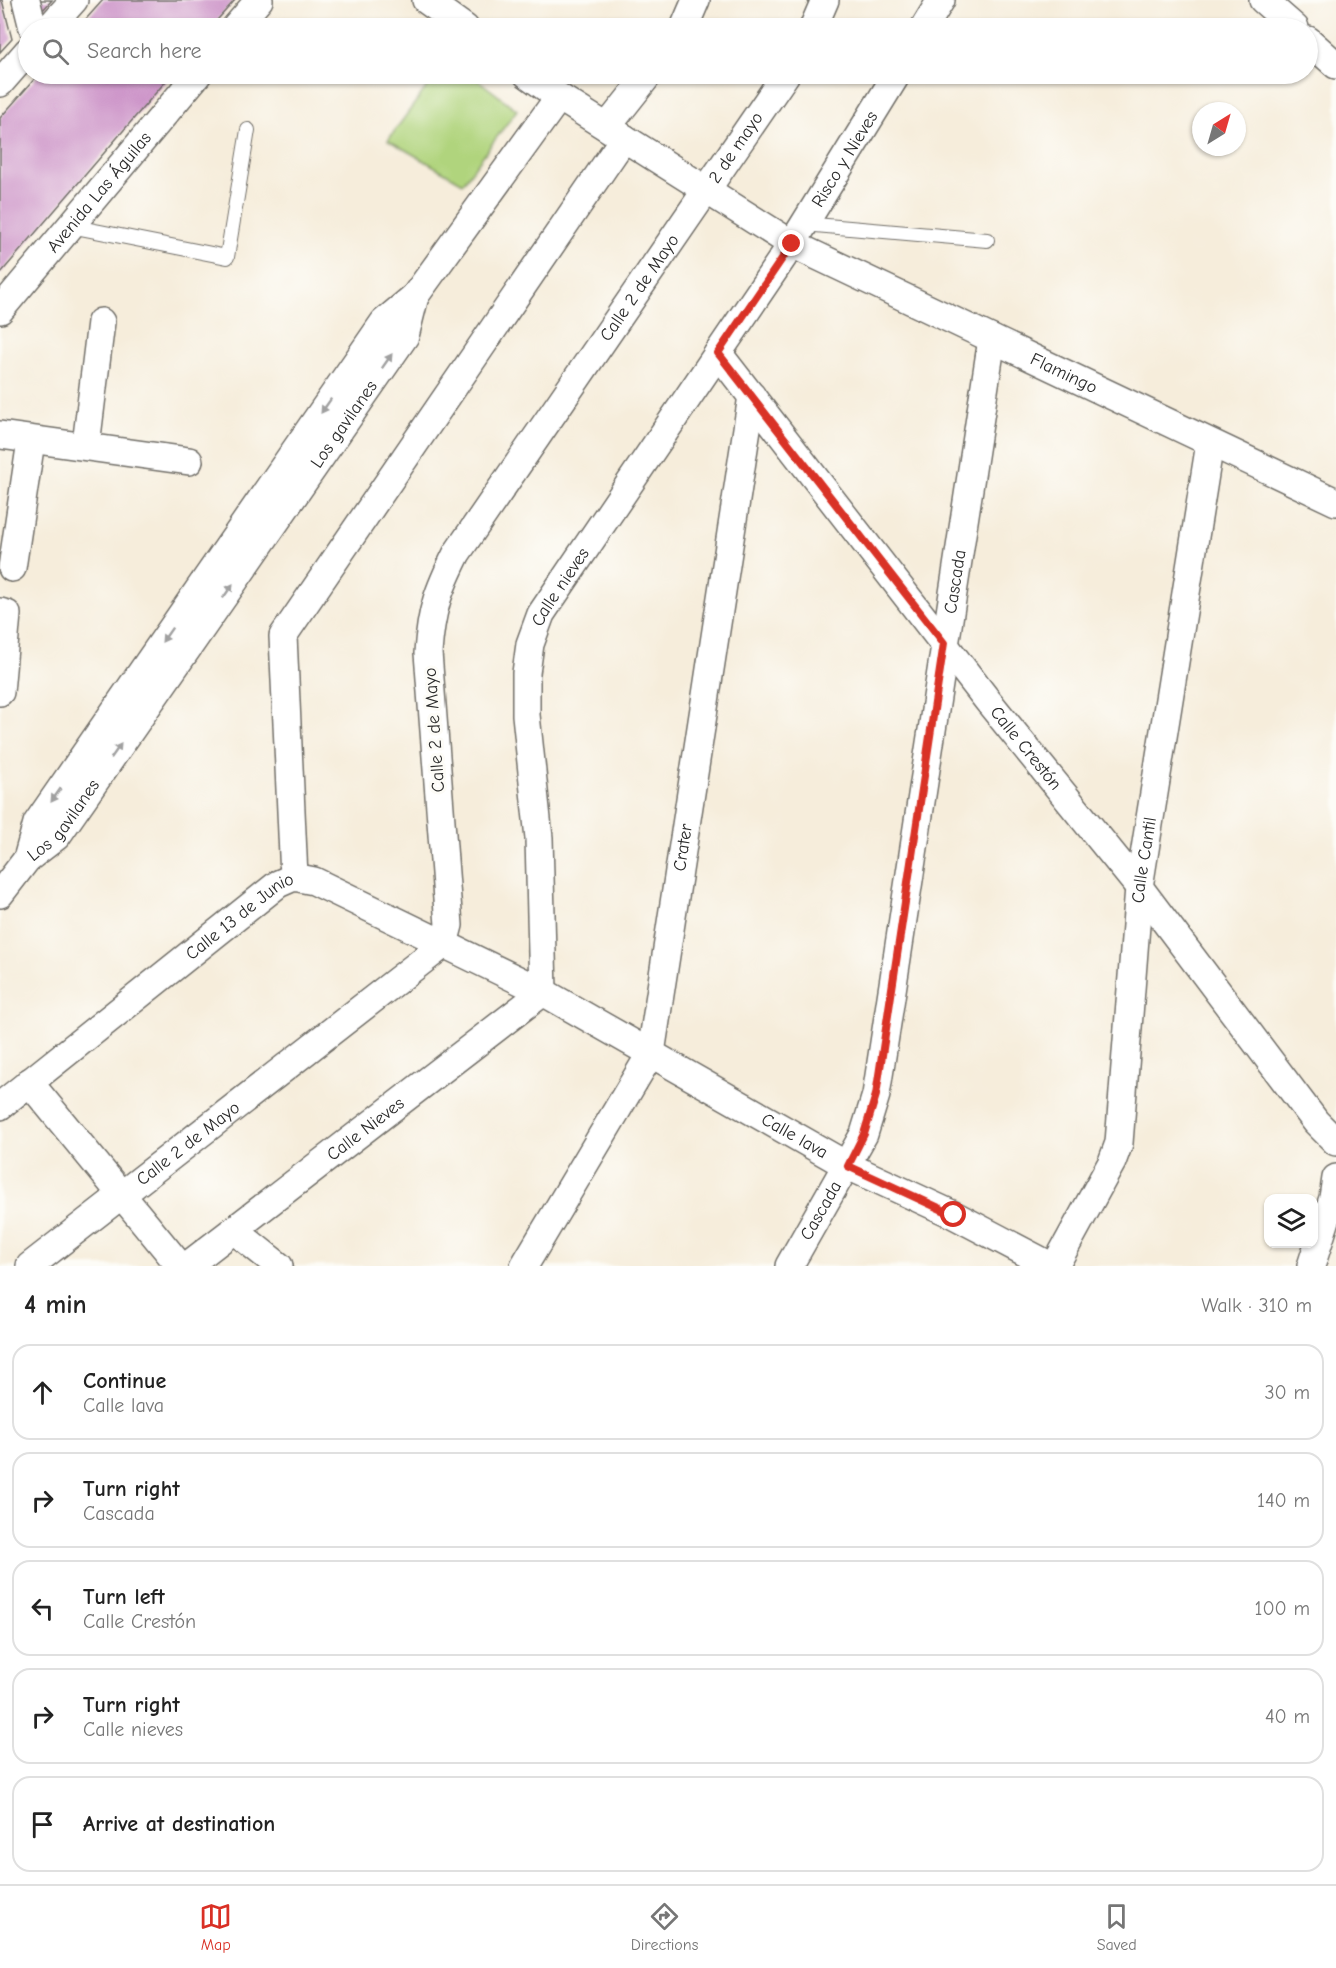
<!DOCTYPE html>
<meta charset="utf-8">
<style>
body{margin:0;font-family:"Comic Neue",sans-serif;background:#f2f2f2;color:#222}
.controls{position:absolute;right:18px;bottom:18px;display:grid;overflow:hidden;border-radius:12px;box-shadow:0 2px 4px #0004}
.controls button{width:54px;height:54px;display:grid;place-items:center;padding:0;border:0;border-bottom:2px solid #e0e0e0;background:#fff;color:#222;font:30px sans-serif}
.compass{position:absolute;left:1192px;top:102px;width:54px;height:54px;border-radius:50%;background:#fff;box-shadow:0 2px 4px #0004;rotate:37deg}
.stop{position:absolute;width:18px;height:18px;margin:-14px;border:4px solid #d93025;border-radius:50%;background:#fff}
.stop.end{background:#d93025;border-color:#fff;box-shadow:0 2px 6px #0008}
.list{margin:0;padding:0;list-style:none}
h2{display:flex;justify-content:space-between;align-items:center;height:78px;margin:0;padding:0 24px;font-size:26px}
h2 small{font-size:20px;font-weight:400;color:#767676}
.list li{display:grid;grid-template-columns:39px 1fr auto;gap:18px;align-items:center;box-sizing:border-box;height:96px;margin:0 12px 12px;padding:0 12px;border:2px solid #e0e0e0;border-radius:18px}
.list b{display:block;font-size:22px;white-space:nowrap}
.list p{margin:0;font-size:20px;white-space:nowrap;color:#767676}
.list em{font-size:20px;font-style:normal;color:#767676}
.icon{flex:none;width:33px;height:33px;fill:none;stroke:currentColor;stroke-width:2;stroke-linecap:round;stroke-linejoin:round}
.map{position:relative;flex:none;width:1336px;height:1266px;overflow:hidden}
.search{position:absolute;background:#fff;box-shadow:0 2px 4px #0004;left:18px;right:18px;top:18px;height:66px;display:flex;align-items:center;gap:15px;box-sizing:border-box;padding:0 21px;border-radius:33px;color:#767676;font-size:22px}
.sheet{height:618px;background:#fff}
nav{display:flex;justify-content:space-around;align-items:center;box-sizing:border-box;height:84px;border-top:2px solid #e0e0e0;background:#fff;font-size:16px;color:#767676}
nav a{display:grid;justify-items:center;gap:3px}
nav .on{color:#d93025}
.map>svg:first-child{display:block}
.green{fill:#b0d47d;stroke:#6e8054;stroke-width:1.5}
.building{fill:#cc93c8}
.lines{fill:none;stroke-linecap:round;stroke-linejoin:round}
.lane-casing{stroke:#726f69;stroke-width:16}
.street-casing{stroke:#726f69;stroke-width:30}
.lane{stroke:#fff;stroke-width:14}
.street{stroke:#fff;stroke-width:27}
.oneway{fill:#a0a0a0}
.route{stroke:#d93025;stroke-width:8}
.labels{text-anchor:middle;stroke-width:6;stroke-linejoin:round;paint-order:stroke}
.street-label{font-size:18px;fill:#2b2b2b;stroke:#fdfcf7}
</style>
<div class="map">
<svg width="1336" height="1266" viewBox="0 0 1336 1266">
<rect width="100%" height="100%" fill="#fdfcf7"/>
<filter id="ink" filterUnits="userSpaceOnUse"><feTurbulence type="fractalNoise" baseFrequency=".0167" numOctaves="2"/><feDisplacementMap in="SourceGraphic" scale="12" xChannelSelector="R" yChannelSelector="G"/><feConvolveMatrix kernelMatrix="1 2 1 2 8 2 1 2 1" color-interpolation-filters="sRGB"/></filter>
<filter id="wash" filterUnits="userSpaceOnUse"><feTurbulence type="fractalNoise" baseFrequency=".008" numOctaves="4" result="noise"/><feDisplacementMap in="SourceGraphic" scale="24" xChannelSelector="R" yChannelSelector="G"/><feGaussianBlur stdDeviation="1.35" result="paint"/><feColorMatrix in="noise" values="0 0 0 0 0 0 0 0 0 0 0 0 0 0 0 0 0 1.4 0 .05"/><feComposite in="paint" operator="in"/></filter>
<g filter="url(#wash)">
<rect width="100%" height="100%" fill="#f6eddb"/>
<path class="green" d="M 436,74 L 470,74 L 517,110 L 463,183 L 388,140 Z"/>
<g id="blocks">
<path class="building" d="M 0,0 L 2,0 L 12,39 L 0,52 Z
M 39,0 L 52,0 L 42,11 Z
M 103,0 L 235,0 L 210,28 L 78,28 Z
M 39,74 L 172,74 L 0,274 L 0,118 Z"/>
</g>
</g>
<g filter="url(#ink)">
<use href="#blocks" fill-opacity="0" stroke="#726f69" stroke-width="1.5"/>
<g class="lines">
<g class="lane-casing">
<path id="lane" d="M 804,224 L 987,240
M 70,226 L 227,257 L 248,130"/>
</g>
<g class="street-casing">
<g id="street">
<path d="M 26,0 L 33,28"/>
<path d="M 426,0 L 465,28"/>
<path d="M 1263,0 L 1295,28"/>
<path d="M 49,28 L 74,0"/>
<path d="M 235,28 L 259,0"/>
<path d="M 684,28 L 696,0"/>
<path d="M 813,28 L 825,0"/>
<path d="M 924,28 L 941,0"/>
<path d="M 1308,40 L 1336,65"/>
<path id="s1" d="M 527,74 L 559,97 L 792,244 L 1336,502"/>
<path d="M 0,83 L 28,51"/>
<path d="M 607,127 L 649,74"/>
<path id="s2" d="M 0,310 L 198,74"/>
<path id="s3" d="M 718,353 L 988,701 L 1139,887 L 1316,1122 L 1336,1142"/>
<path d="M 0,435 L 189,461"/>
<path d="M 86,445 L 101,322"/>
<path d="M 12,568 L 31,441"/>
<path d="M 0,612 L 7,614 L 0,692"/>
<path d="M 27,859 L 37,823 L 384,322 L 415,296 L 559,97"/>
<path d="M 294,877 L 283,636 L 624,138"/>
<path id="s4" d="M 0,894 L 27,859 L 57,836 L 405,336 L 415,296"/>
<path id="s5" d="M 543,992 L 539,838 L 526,715 L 526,673 L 530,644 L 541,614 L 792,244 L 897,74"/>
<path d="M 29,1082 L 180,1266"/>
<path id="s6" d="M 0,1106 L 278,884 L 294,877 L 314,881 L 543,992 L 848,1166 L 954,1215 L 1051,1266"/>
<path d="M 235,1231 L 279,1266"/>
<path id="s7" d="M 30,1266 L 444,944 L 449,925 L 428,653 C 431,610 438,591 457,553 L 786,74"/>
<path id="s8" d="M 187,1266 L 543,992"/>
<path id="s9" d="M 524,1266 L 651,1053 L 752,396"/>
<path id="s10" d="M 789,1266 L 864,1134 L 876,1095 L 992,339"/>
<path id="s11" d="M 1055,1266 L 1112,1162 L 1119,1143 L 1139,887 L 1210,443"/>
<path d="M 1311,1266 L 1333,1198 L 1336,1178"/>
</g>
</g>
<use href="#lane" class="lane"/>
<use href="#street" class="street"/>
</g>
<defs><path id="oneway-solid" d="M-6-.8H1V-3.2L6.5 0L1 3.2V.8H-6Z" transform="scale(1.5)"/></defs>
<g class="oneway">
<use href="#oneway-solid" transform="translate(387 361) rotate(-55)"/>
<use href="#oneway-solid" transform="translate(326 406) rotate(125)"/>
<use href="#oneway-solid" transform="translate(228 591) rotate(-55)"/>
<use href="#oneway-solid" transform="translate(167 635) rotate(125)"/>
<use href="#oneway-solid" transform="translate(116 751) rotate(-55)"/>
<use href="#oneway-solid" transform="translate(56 795) rotate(125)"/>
</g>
</g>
<g class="lines" filter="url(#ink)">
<path class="route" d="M 792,244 L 718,353 L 944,643 L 876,1095 L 864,1134 L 848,1166 L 954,1215"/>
</g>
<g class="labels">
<g class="street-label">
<text dy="6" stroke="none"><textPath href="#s7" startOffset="1414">2 de mayo</textPath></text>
<text dy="6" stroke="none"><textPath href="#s5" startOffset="928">Risco y Nieves</textPath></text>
<text dy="6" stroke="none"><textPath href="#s2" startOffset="154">Avenida Las Águilas</textPath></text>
<text dy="6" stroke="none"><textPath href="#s7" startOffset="1244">Calle 2 de Mayo</textPath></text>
<text dy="6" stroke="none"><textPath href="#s1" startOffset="616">Flamingo</textPath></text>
<text dy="6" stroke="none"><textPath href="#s4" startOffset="584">Los gavilanes</textPath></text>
<text dy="6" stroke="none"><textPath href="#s10" startOffset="712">Cascada</textPath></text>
<text dy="6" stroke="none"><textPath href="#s5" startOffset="414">Calle nieves</textPath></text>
<text transform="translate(434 730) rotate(-94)" y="6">Calle 2 de Mayo</text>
<text dy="6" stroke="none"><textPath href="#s3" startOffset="501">Calle Crestón</textPath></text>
<text dy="6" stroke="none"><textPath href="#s4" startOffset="98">Los gavilanes</textPath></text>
<text dy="6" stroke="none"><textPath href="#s9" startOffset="456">Crater</textPath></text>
<text dy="6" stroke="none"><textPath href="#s11" startOffset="423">Calle Cantil</textPath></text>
<text dy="6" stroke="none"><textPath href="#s6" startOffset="306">Calle 13 de Junio</textPath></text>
<text dy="6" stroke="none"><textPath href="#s8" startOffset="225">Calle Nieves</textPath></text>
<text dy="6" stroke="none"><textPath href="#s6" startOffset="938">Calle lava</textPath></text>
<text dy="6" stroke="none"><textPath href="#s7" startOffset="200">Calle 2 de Mayo</textPath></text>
<text dy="6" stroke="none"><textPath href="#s10" startOffset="64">Cascada</textPath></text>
</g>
</g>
</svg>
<div class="controls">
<button><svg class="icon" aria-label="layers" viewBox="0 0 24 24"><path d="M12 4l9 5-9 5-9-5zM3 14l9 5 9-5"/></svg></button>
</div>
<svg class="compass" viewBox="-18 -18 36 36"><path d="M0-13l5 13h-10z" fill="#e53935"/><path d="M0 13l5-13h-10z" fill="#767676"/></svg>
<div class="stop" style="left:954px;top:1215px"></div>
<div class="stop end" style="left:792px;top:244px"></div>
<div class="search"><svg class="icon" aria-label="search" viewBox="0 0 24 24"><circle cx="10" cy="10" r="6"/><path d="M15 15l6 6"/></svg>Search here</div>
</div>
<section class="sheet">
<h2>4 min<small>Walk · 310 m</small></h2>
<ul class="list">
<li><svg class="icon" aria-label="ahead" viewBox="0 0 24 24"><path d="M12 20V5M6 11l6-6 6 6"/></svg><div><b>Continue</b><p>Calle lava</p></div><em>30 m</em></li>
<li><svg class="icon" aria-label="right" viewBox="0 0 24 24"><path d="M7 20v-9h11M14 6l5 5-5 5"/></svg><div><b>Turn right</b><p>Cascada</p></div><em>140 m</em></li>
<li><svg class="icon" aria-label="left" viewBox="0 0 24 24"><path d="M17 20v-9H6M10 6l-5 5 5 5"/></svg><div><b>Turn left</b><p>Calle Crestón</p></div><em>100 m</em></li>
<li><svg class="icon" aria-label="right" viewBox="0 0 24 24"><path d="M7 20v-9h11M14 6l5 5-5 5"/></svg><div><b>Turn right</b><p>Calle nieves</p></div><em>40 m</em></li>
<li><svg class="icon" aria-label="arrive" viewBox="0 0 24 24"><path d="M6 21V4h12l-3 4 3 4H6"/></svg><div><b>Arrive at destination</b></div></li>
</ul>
</section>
<nav>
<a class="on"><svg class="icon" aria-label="map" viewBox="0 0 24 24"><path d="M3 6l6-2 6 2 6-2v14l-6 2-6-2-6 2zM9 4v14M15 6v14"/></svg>Map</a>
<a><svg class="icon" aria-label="directions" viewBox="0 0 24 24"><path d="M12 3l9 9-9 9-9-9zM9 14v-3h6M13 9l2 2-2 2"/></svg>Directions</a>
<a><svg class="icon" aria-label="saved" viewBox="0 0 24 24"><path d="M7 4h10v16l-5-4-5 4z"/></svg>Saved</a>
</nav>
